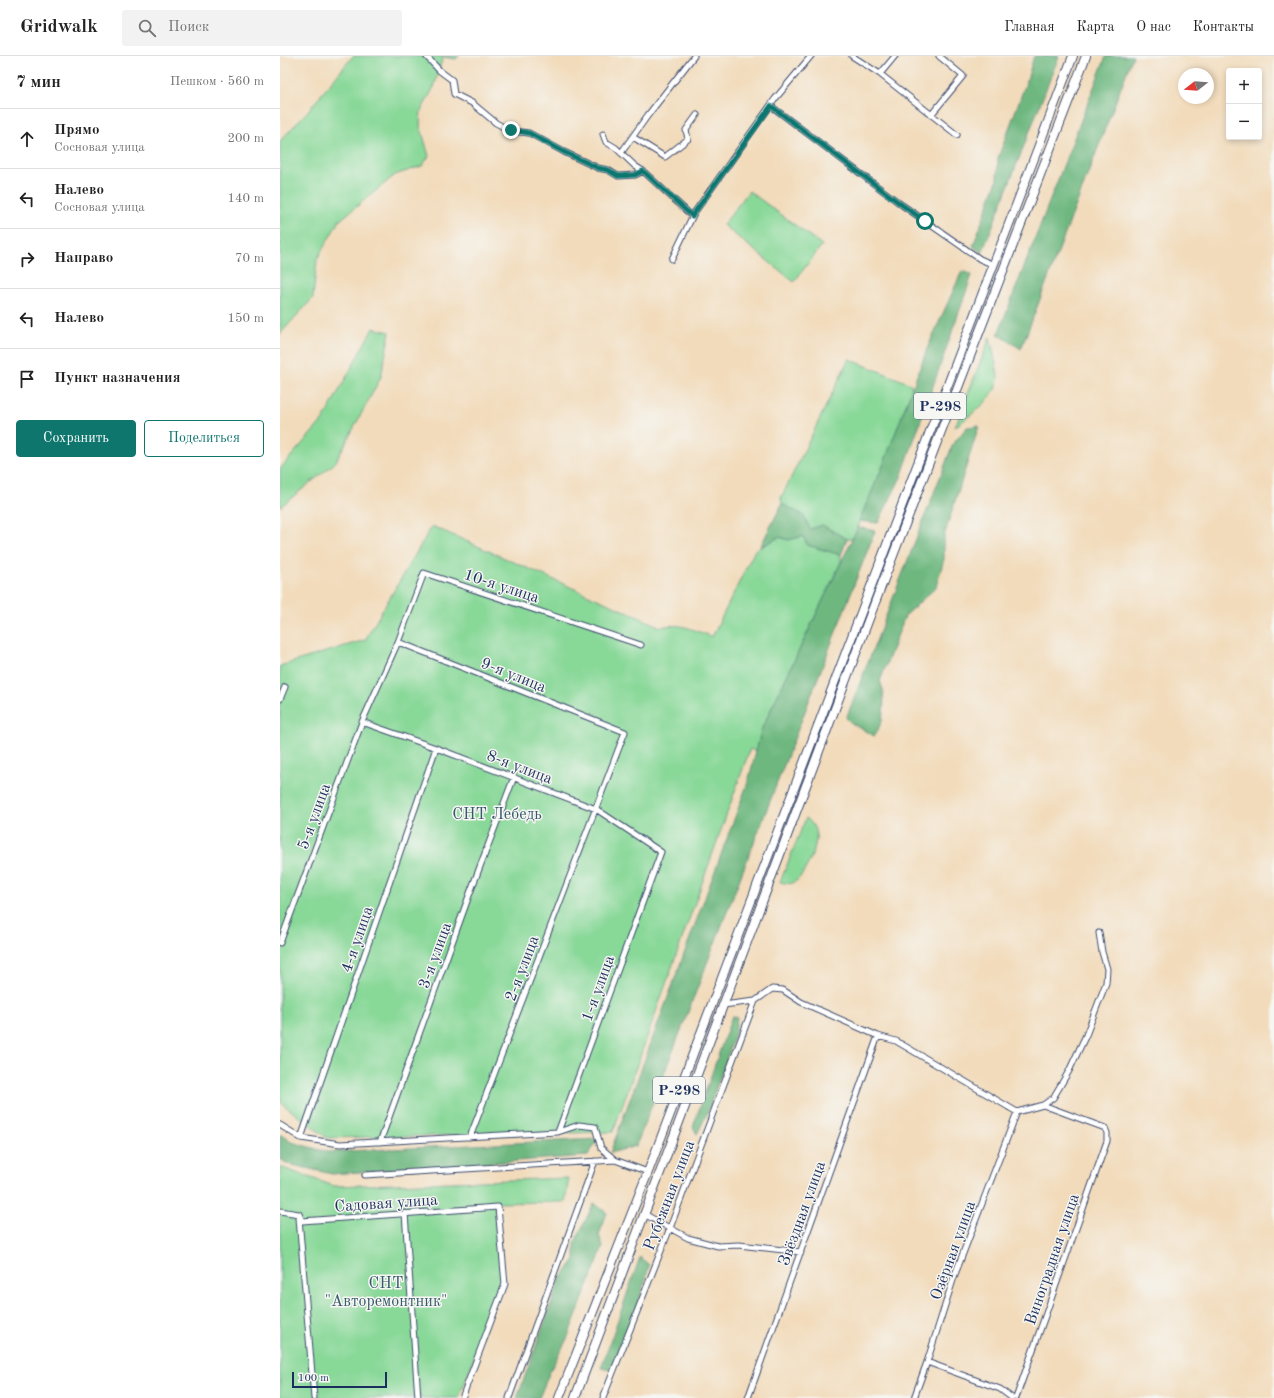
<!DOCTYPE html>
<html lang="ru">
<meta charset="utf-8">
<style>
body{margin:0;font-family:"Old Standard TT",serif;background:#f2f2f2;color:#222}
.controls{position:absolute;right:12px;top:12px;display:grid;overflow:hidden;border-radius:4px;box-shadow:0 2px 6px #0003}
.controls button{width:36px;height:36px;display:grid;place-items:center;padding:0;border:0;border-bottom:1px solid #e0e0e0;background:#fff;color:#222;font:20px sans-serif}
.compass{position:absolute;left:898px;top:12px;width:36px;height:36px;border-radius:50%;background:#fff;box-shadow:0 2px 6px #0003;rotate:253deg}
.scale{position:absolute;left:12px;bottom:10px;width:95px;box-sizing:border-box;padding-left:4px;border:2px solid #1b2f5e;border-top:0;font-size:11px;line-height:14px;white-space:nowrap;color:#1b2f5e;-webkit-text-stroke:3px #f6f6f2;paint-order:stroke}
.stop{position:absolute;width:12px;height:12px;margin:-9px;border:3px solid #0f766e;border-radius:50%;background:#fff}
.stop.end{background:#0f766e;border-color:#fff;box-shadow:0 1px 4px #0008}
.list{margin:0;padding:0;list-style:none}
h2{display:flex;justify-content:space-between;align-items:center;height:52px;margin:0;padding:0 16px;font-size:17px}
h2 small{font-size:13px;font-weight:400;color:#767676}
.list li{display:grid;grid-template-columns:26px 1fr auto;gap:12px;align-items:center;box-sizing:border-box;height:60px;padding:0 16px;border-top:1px solid #e0e0e0}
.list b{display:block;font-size:15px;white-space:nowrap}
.list p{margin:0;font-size:13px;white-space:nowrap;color:#767676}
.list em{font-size:13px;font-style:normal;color:#767676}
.actions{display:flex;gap:8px;padding:12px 16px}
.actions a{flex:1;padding:9px 0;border:1px solid #0f766e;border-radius:4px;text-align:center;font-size:14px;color:#0f766e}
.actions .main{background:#0f766e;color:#fff}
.icon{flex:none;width:22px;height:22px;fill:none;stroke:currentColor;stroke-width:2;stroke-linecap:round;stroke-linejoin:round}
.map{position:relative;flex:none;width:994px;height:1342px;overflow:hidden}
header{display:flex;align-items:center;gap:24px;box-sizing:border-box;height:56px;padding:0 20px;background:#fff;border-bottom:1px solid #e0e0e0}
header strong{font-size:19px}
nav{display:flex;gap:22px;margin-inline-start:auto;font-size:14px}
.search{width:280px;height:36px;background:#f2f2f2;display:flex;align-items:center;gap:10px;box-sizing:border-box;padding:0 14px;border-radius:4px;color:#767676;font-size:15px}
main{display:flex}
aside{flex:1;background:#fff}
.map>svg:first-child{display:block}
.green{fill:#88d898;stroke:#52847b}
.forest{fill:#6eb880;stroke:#44746f}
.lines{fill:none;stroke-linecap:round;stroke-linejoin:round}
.minor-casing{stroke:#3b496c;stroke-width:7}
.trunk-casing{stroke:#3b496c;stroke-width:10}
.minor{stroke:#fff;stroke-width:5}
.trunk{stroke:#fff;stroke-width:8}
.route{stroke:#0f766e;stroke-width:5}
.labels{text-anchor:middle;stroke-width:3;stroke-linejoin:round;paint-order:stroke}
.shield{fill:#f6f6f2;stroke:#5d6b8a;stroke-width:1}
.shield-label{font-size:15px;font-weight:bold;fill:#1b2f5e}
.street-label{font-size:16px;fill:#1b2f5e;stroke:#f6f6f2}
.park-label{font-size:16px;fill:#36596c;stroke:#f6f6f2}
</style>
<header>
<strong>Gridwalk</strong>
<div class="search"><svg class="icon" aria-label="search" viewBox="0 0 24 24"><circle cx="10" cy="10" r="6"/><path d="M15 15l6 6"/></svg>Поиск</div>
<nav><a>Главная</a><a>Карта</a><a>О нас</a><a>Контакты</a></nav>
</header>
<main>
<aside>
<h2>7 мин<small>Пешком · 560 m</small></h2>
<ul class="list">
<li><svg class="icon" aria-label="ahead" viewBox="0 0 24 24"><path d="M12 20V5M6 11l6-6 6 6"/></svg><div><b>Прямо</b><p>Сосновая улица</p></div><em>200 m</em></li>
<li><svg class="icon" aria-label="left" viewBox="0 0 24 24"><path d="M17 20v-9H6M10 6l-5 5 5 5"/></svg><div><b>Налево</b><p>Сосновая улица</p></div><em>140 m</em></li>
<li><svg class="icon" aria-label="right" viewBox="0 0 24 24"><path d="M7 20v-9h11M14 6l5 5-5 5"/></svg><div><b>Направо</b></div><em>70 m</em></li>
<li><svg class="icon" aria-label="left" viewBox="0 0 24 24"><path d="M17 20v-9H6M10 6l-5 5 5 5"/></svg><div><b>Налево</b></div><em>150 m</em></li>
<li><svg class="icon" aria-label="arrive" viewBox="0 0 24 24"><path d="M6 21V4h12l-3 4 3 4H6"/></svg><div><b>Пункт назначения</b></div></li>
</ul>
<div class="actions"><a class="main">Сохранить</a><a>Поделиться</a></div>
</aside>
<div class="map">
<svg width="994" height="1342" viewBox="0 0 994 1342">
<rect width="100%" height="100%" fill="#f6f6f2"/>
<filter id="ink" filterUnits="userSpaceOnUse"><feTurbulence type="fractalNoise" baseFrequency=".025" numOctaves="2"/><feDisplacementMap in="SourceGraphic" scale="8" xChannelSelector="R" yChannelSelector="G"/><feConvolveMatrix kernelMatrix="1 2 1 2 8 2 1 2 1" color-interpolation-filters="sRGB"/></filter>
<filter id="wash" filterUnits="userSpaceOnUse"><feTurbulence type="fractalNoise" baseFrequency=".012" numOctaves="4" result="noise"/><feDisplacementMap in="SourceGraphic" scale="16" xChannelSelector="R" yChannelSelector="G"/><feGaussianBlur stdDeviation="0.9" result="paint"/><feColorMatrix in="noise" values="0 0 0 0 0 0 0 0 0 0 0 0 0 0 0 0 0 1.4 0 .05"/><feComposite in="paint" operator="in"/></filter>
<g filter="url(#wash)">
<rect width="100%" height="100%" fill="#f2dbbb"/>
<path class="green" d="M 73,0 L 179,0 L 176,3 L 163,1 L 154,31 L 141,55 L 140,69 L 149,100 L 142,110 L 115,119 L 59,165 L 37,203 L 33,242 L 0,278 L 0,85 L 27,56 Z
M 469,135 L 542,189 L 514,226 L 443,169 Z
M 93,272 L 110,276 L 101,321 L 55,407 L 0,451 L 0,413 L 43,364 Z
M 710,281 C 712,292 718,313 718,323 C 716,343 690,359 675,371 Z
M 569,303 L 631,328 L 632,333 L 603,410 L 579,465 L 580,468 L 572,483 L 567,483 L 542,469 L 530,473 L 523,459 L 502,448 L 501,442 Z
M 152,470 L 381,571 C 399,566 415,574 432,581 L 475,494 L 499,481 L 509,484 L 523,480 L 527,489 L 561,499 L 561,506 L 482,672 L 476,695 L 470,693 L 333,1076 L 47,1082 L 0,1046 L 0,610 L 85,584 Z
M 526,762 C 532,766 538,776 536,784 C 535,795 525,819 515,826 C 510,829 505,827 500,826 Z
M 0,1111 L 54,1130 L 289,1122 L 285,1146 L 214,1147 L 222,1226 L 179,1342 L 0,1342 Z"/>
<path class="forest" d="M 754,0 L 779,0 L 702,197 L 693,190 L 717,124 L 718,102 L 747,24 Z
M 826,0 L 853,0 L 741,293 L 718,278 Z
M 682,215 L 692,219 L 621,421 L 598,467 L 579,465 L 603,410 L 647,293 Z
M 699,370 L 664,480 L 664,503 L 656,531 L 625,560 L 600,625 C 605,635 605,659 600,669 C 599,673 596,676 594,680 C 585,674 573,670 566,662 L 569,655 L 673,388 L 687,371 Z
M 502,448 L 523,459 L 530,473 L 542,469 L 567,483 L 561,499 L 527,489 L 523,480 L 509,484 L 499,481 L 480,491 Z
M 578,471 L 595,475 L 356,1090 L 330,1097 L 468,726 L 482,672 Z
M 452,960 L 457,962 L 455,979 L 427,1058 L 417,1078 L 413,1071 Z
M 0,1078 L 11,1086 L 47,1096 L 318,1083 L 308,1100 L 52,1118 L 8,1108 L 0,1103 Z
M 314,1147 L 327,1157 L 319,1179 L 323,1191 L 287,1283 L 271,1313 L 259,1342 L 237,1342 L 280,1224 L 295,1203 L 295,1186 Z
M 360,1201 L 369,1209 C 362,1244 344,1280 330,1314 L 321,1312 Z"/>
</g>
<g filter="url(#ink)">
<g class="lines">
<g class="minor-casing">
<path id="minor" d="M 146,0 L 160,15 L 172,24 L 174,38 L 192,47 L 216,67 L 231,75 L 249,77 L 284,96 L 318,112 L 328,114 L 338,120 L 355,119 L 363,115
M 572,0 L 600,18 L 677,79
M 600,18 L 615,0
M 491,50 L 622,149 L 700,203 L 714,209
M 651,59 L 683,20 L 659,0
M 323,78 L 326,86 L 336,92 L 355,110 L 363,115 L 412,160
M 353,81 L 385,101 L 408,83 L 406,74 L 417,59
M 341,97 L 368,59 L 414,0
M 392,203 L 414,157 L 495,43 L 531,0
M 118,586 L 144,517 L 361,589
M 0,643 L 5,631
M 82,666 L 156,692 L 316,753 L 381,796 L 278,1076
M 0,887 L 82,666 L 118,586 L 345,676 L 190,1081
M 443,949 L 475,945 L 492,933 L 503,934 L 521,946 L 598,980 L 616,985 L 737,1056 L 763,1049 L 825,1072 L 827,1077 L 827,1085 L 736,1342
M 763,1049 L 773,1042 L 789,1015 L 806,979 L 826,927 L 827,913 L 822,896 L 819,877
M 0,1069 L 21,1082 L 60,1088 L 278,1076 L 299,1069 L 315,1071 L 321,1092 L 335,1104 L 368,1116
M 21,1082 L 156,692
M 100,1086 L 190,837 L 234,721
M 85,1119 L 335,1104
M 0,1155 L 19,1158 L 22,1165 L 218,1151 L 225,1228 L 182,1342
M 125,1157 L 138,1342
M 364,1158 L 408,1182 L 438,1190 L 459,1189 L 521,1196
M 19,1162 L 34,1342
M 647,1306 L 720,1333 L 732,1342
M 229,1342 L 315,1105
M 323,1342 L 390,1172 L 475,945
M 468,1342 L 598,980
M 634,1342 L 647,1306 L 674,1221 L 737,1056"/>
</g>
<g class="trunk-casing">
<path id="trunk" d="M 279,1342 L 368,1116 L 793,0
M 295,1342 L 599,536 L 806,0"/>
</g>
<use href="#minor" class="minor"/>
<use href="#trunk" class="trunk"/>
</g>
</g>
<g class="lines" filter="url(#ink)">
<path class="route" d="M 231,74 L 249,77 L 284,96 L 318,112 L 328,114 L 338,120 L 355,119 L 363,115 L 412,160 L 491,50 L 622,149 L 645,165"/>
</g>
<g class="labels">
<g class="shield">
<rect x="634" y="337" width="52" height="26" rx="3"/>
<rect x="373" y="1021" width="52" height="26" rx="3"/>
</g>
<g class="shield-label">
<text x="660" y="355">Р-298</text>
<text x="399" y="1039">Р-298</text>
</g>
<g class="street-label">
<text transform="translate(222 529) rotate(18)" y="6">10-я улица</text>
<text transform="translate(234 618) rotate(22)" y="6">9-я улица</text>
<text transform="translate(240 710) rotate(21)" y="6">8-я улица</text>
<text transform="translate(33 760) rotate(-70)" y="6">5-я улица</text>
<text transform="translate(76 883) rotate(-71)" y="6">4-я улица</text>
<text transform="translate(154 899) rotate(-70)" y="6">3-я улица</text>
<text transform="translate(241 912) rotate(-69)" y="6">2-я улица</text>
<text transform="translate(317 932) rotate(-70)" y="6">1-я улица</text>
<text transform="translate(388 1139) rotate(-69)" y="6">Рубежная улица</text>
<text transform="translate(106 1146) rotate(-4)" y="6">Садовая улица</text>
<text transform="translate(521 1157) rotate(-70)" y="6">Звёздная улица</text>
<text transform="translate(672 1194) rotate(-70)" y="6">Озёрная улица</text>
<text transform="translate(771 1203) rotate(-71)" y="6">Виноградная улица</text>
</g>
<g class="park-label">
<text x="217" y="763">СНТ Лебедь</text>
<text x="106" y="1232">СНТ<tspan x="106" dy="18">"Авторемонтник"</tspan></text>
</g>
</g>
</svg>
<div class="controls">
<button>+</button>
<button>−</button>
</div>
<svg class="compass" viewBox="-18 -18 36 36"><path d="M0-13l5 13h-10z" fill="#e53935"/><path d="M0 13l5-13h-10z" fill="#767676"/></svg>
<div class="scale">100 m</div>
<div class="stop" style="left:645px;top:165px"></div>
<div class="stop end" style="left:231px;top:74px"></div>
</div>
</main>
